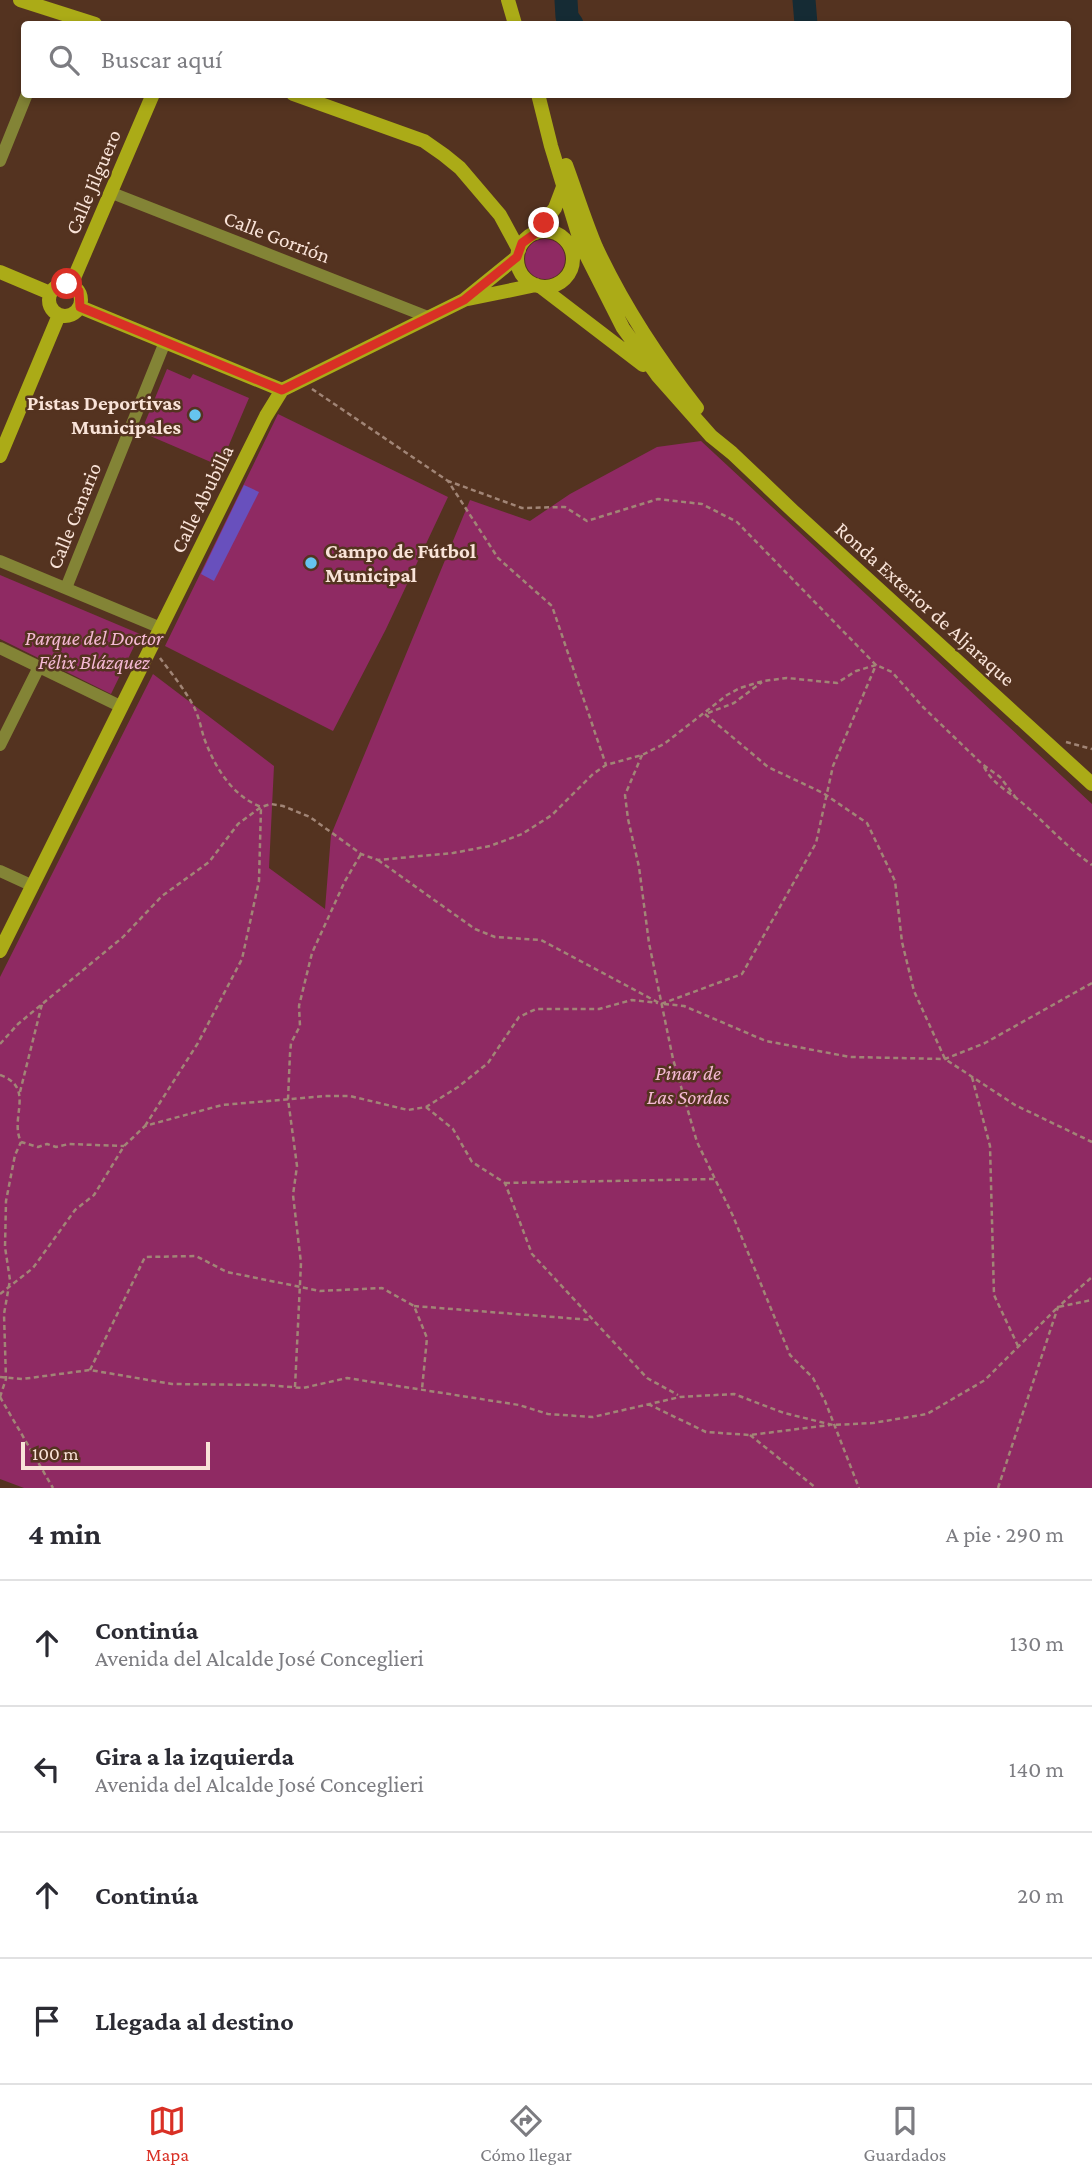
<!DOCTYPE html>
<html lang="es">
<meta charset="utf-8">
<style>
body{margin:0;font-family:"Crimson Pro",serif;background:#f2f2f3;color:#2b2b33}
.scale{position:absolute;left:21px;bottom:18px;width:189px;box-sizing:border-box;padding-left:7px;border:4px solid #f9e3d8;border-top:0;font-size:19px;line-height:24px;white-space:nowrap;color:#f9e3d8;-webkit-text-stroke:5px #543320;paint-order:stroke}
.stop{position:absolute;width:21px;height:21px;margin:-16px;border:5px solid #d93025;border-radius:50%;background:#fff}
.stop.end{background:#d93025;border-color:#fff;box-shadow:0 2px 7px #0008}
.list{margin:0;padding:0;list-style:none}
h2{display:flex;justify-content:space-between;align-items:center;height:91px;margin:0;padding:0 28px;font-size:30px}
h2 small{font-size:23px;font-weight:400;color:#7c7c81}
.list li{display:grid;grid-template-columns:46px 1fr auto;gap:21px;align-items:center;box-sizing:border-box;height:126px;padding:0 28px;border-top:2px solid #e1e1e2}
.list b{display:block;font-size:26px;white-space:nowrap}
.list p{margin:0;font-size:23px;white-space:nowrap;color:#7c7c81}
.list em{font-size:23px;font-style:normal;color:#7c7c81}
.icon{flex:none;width:38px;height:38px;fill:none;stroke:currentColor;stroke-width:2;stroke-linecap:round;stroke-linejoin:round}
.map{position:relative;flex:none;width:1092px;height:1488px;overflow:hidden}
.search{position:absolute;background:#fff;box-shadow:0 4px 10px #0003;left:21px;right:21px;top:21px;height:77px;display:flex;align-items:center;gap:18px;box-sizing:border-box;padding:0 24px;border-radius:7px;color:#7c7c81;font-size:26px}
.sheet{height:595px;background:#fff}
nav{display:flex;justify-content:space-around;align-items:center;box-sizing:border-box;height:98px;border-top:2px solid #e1e1e2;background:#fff;font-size:19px;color:#7c7c81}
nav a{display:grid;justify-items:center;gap:4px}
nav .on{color:#d93025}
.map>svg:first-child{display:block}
.green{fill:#8f2a63}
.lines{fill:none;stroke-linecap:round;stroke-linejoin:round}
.river{stroke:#152b34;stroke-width:23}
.building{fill:#6850bd}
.path{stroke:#a18576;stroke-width:2.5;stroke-dasharray:5 3.5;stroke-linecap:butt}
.street{stroke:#838436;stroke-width:12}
.secondary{stroke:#abab17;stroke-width:14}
.route{stroke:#d93025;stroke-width:9}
.poi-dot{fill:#66c4ef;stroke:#543320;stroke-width:2.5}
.labels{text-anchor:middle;stroke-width:5;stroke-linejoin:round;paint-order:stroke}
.street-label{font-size:21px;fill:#f9e3d8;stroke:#543320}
.poi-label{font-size:21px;font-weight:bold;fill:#f9e3d8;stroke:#543320;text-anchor:end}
.park-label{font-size:21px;font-style:italic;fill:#f5b9d4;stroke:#543320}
</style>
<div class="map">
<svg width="1092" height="1488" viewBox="0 0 1092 1488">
<rect width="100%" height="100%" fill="#543320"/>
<path class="green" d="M525 259a20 20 0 1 1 40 0a20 20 0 1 1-40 0Z
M 167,369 L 190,379 L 193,374 L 249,398 L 220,466 L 141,432 Z
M 278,414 L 448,497 L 386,629 L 333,731 L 165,646 Z
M 701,441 L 1092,804 L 1092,1488 L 24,1488 L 0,1479 L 0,977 L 153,674 L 274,766 L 269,868 L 325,909 L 331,835 L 470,500 L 530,521 L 570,494 L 657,447 Z
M 0,575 L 140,634 L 111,694 L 0,639 Z"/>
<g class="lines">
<path class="river" d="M 566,0 L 567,17 L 572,24
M 804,0 L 806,24"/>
</g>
<path class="building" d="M 244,485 L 259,492 L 214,581 L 201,574 Z"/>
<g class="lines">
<path class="path" d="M 312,389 L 448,481 L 498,558 L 552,606 L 606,765
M 708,713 L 734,703 L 762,682
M 705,714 L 768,767 L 823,793 L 867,823 L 895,881 L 902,942 L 914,991 L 945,1059 L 1015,1105 L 1092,1142
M 1066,742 L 1092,749
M 642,755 L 625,795 L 628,819 L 639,867 L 649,943 L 673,1059 L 697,1142 L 733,1216 L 790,1355 L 813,1378 L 825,1401 L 859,1488
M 984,767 C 994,786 1012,793 1027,807 C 1049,827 1068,848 1092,865
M 378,860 L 475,929 L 495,937 L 541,940 L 661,1004 L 742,974 L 816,843 L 833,766 L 876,665 L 737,522 L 702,504 L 658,499 L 587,521 L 565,507 L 522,508 L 448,481
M 664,1004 L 684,1006 L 766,1041 L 850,1057 L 945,1059 L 985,1043 L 1092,983
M 0,1044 L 18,1024 L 123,937 L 162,896 L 209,862 L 238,824 L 261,807 L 271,804 L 283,806 L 310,817 L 361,854 L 378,860 L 453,853 L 490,846 L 522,834 L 552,815 L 593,774 L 606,765 L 642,755 L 664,744 L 727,695 L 740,688 L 763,681 L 787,678 L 837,683 L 856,671 L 876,665 L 892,672 L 923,707 L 982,764 L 1000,777 L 1016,798
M 0,1075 C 36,1088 9,1117 21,1142 L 38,1147 L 47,1144 L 56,1147 L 69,1144 L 124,1146
M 972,1077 L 990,1146 L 994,1295 L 1018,1346
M 20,1092 L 42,1004
M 426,1107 L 453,1129 L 472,1162 L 505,1183 L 532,1254 L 647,1378 L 678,1395
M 145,1126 L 198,1043 L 242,959 L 259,881 L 261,807 C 231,795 215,767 204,738 C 201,728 199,717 194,707 C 185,690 172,674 160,658
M 505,1183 L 715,1179
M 0,1294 L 33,1268 L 75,1210 L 94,1195 L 124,1146 L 145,1126 L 222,1105 L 325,1096 L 350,1096 L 408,1110 L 426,1107 L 458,1087 L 488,1063 L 519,1017 L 536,1009 L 599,1009 L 632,1000 L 658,1003
M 414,1306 L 592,1320
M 90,1370 L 145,1257 L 196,1256 L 227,1272 L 320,1291 L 382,1288 L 414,1306 L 427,1338 L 422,1389
M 0,1377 L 22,1379 L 90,1370 L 172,1384 L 266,1385 L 303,1388 L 347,1378 L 519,1405 L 548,1414 L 593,1417 L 680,1397 L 734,1394 L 784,1413 L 833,1425 L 873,1423 L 927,1414 L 985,1380 L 1058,1307 L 1092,1300
M 295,1387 L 301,1263 L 293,1195 L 297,1166 L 288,1099 L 290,1054 L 291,1043 L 300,1026 L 299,1006 L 312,953 L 345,881 L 361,854
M 0,1397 L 6,1379 L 4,1314 L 10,1280 L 5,1247 L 6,1201 L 15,1155 L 21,1142
M 0,1397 L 53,1488
M 648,1404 L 706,1432 L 750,1435 L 830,1425
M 750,1435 L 816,1488
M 998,1488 L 1058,1307 L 1092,1277"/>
<path class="street" d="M 0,161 L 27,94
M 112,193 L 428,317
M 0,561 L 161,628
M 66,588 L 165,342
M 0,648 L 122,707
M 0,745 L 39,667
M 0,871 L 33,886"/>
<path class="secondary" d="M 20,0 L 95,24
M 508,0 L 515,24
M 293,94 L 424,141 L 444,155 L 460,168 L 500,215 L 519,250
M 538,94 L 551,146 L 582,247 L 623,328 L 657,375 L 711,436 L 732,453 L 793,511 L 1092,784
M 566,165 C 576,192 585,221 596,247 C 623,305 657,357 697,408
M517 259a28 28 0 1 1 56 0a28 28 0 1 1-56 0Z
M 536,233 L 555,208 L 563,187
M 0,272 L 50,293
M49 300a16 16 0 1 1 32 0a16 16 0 1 1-32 0Z
M 71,285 L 153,94
M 541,287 L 643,365
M 468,299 L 536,285
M 80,307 L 282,390 L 464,300 L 517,257
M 0,456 L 59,315
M 0,951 L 266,416 L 282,390"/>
</g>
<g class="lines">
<path class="route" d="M 67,284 L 79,291 L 80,307 L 282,390 L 464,300 L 517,257 L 522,243 L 536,233 L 544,223"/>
</g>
<g class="poi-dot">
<circle cx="195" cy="415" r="7"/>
<circle cx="311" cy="563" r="7"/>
</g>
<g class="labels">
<g class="street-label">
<text transform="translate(93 182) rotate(-67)" y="7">Calle Jilguero</text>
<text transform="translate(277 237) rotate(21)" y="7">Calle Gorrión</text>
<text transform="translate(202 499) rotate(-64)" y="7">Calle Abubilla</text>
<text transform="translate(74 516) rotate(-68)" y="7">Calle Canario</text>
<text transform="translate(925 604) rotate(42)" y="7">Ronda Exterior de Aljaraque</text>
</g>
<g class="poi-label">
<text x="181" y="410">Pistas Deportivas<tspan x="181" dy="24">Municipales</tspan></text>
<text x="325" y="558" text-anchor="start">Campo de Fútbol<tspan x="325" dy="24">Municipal</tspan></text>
</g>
<g class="park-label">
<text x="94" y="645">Parque del Doctor<tspan x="94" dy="24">Félix Blázquez</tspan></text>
<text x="688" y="1080">Pinar de<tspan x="688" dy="24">Las Sordas</tspan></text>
</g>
</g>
</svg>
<div class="scale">100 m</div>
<div class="stop" style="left:67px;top:284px"></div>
<div class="stop end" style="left:544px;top:223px"></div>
<div class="search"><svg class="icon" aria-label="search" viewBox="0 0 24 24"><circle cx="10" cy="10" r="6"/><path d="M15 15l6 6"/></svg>Buscar aquí</div>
</div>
<section class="sheet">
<h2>4 min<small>A pie · 290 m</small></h2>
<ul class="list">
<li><svg class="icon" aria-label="ahead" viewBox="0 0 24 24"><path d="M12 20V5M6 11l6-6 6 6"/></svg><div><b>Continúa</b><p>Avenida del Alcalde José Conceglieri</p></div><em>130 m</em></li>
<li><svg class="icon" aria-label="left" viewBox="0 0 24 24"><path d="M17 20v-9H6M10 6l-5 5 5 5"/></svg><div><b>Gira a la izquierda</b><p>Avenida del Alcalde José Conceglieri</p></div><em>140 m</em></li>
<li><svg class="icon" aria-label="ahead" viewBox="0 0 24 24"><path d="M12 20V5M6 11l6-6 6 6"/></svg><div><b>Continúa</b></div><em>20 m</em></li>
<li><svg class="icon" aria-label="arrive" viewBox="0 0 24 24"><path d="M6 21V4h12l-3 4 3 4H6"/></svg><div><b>Llegada al destino</b></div></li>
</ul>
</section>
<nav>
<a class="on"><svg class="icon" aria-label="map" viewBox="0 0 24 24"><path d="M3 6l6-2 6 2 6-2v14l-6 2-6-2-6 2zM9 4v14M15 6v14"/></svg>Mapa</a>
<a><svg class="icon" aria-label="directions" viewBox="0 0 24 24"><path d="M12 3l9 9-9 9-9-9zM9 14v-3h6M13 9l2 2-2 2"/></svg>Cómo llegar</a>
<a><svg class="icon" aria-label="saved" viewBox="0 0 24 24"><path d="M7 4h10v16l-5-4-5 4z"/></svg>Guardados</a>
</nav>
